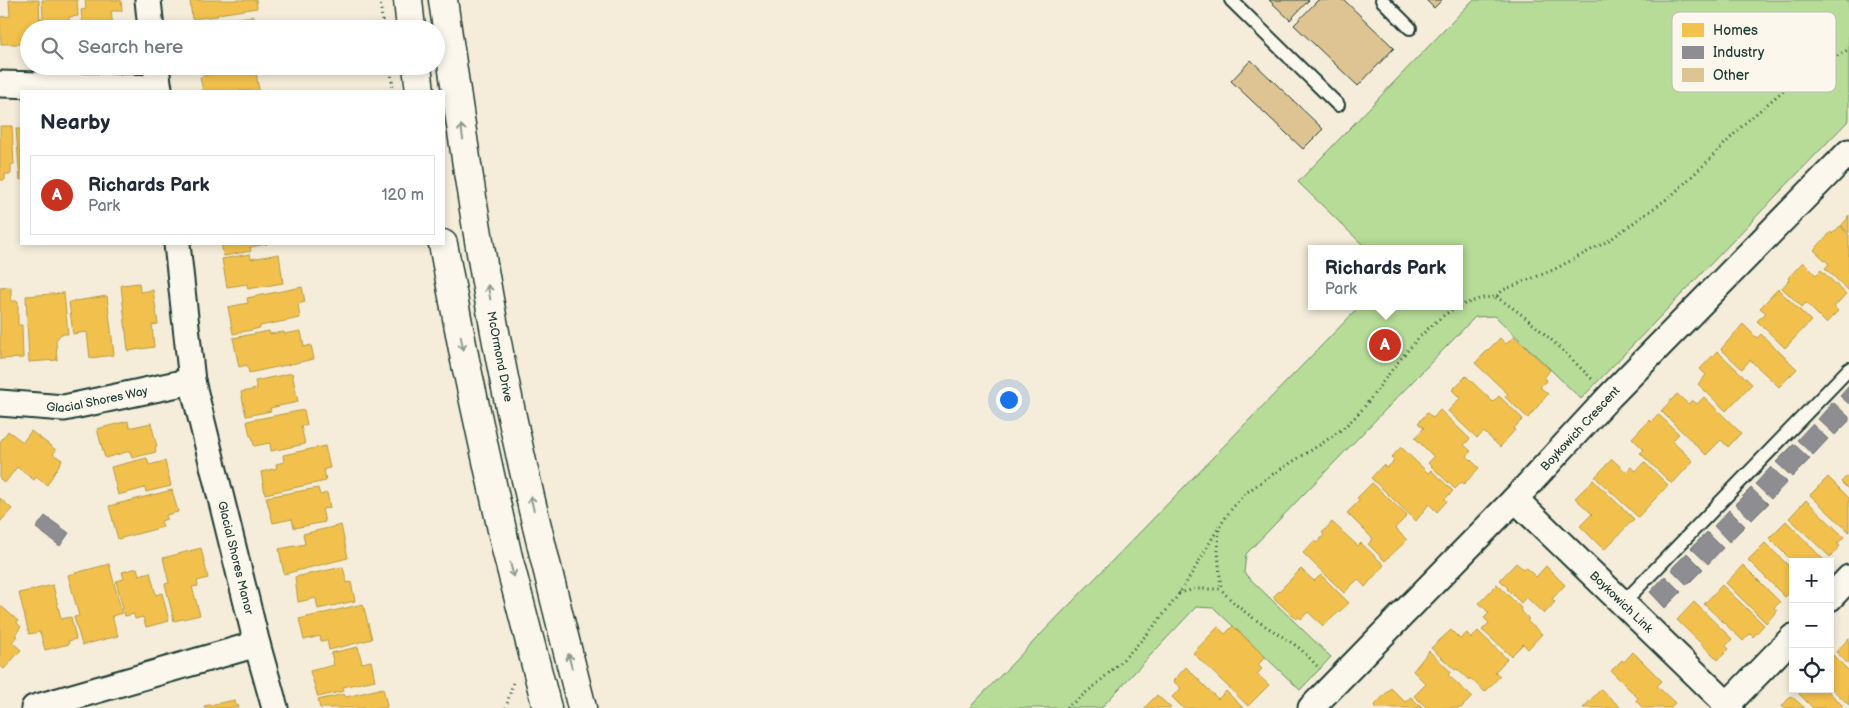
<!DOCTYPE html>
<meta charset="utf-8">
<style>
body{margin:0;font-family:"Balsamiq Sans",sans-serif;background:#f2f2f3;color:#1f2937}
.controls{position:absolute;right:15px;bottom:15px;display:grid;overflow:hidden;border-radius:0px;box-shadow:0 2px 8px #0003}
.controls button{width:45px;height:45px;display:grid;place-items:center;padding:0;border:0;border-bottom:1px solid #e0e1e3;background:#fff;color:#1f2937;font:25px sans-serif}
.you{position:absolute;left:1008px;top:399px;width:18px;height:18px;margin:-12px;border:4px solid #fff;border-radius:50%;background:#1a73e8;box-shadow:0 0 0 8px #1a73e833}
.badge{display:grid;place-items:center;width:32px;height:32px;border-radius:50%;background:#c8321e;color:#fff;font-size:16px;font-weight:700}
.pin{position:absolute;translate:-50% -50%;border:2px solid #fff;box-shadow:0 1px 5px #0006}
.popup{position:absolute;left:1308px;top:245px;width:155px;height:65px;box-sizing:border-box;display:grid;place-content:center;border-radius:0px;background:#fff;filter:drop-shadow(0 1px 4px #0005);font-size:16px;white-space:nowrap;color:#747a83}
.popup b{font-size:19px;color:#1f2937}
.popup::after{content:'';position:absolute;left:50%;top:100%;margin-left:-10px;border:10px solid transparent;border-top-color:#fff}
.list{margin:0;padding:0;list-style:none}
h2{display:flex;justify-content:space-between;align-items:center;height:65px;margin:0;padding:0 20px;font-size:21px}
h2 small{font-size:16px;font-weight:400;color:#747a83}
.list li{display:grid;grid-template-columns:32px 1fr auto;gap:15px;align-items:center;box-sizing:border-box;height:80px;margin:0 10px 10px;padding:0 10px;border:1px solid #e0e1e3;border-radius:0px}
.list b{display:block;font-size:19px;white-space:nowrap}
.list p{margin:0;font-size:16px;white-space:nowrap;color:#747a83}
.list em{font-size:16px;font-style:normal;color:#747a83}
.icon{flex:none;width:28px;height:28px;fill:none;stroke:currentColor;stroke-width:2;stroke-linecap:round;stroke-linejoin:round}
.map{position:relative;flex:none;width:1849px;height:708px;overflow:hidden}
.search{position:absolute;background:#fff;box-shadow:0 2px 8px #0003;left:20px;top:20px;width:425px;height:55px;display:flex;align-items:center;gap:12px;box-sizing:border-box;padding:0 18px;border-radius:28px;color:#747a83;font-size:19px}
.panel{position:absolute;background:#fff;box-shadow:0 2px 8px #0003;left:20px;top:90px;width:425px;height:155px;border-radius:0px}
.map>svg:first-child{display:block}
.green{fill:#b6dc97;stroke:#6a8c66}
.homes{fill:#f2c14e;stroke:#b39946}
.industry{fill:#8d8d92;stroke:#6c7576}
.building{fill:#dec493;stroke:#1f3d34}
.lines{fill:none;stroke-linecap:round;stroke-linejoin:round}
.service-casing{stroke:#1f3d34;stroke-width:16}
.minor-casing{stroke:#1f3d34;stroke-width:29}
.secondary-casing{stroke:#1f3d34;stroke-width:31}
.path{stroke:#1f3d34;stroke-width:3;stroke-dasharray:1 4;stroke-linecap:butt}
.service{stroke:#fbf7ec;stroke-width:12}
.minor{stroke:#fbf7ec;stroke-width:25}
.secondary{stroke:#fbf7ec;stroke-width:28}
.oneway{stroke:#8d9a90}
.labels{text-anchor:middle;stroke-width:5;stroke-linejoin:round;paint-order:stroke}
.street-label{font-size:12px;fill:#1f3d34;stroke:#fbf7ec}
.key{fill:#fbf7ec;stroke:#b9bfb5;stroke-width:1}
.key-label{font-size:14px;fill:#1f3d34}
</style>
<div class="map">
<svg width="1849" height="708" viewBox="0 0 1849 708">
<rect width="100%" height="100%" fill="#f5edda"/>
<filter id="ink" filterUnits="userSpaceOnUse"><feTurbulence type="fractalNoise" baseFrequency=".02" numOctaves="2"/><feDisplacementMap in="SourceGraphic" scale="10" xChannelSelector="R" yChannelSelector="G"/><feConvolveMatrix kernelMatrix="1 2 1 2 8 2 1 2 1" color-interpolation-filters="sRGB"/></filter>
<g filter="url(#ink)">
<path class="green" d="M 1473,0 L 1849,0 L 1849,120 L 1581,399 L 1495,316 L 1475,317 L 1246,554 L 1244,573 L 1331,657 L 1300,690 L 1214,608 L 1196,607 L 1101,708 L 969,708 L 1360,306 L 1459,306 L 1459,249 L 1367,249 L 1298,182 Z"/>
<path class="homes" d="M 9,0 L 39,0 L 40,24 L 38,24 L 39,29 L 29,29 L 29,44 L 1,44 L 0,17 L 10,16 Z
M 42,0 L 77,0 L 78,16 L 69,17 L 69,26 L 64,26 L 64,29 L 41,29 L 40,18 L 43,18 Z
M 85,0 L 121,0 L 122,11 L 111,11 L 113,27 L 109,29 L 83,29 L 81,10 L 86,9 Z
M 190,0 L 256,0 L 257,8 L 218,14 L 218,16 L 192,19 Z
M 254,16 L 256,29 L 193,29 L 193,24 Z
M 222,66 L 255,66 L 259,91 L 203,91 L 200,77 L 215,73 L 215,69 Z
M 0,126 L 12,126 L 14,164 L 11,165 L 11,174 L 5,174 L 5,180 L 0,180 Z
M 16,129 L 21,129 L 21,180 L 20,180 Z
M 1849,215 L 1849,233 L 1841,226 L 1848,218 L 1847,217 Z
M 1840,226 L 1849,235 L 1849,291 L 1825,268 L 1829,264 L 1814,250 L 1831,232 L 1832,234 Z
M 221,244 L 267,244 L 250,247 L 251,251 L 224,256 Z
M 250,254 L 251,259 L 279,254 L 283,283 L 248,289 L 247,284 L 227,287 L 222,259 Z
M 1803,262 L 1816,275 L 1821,270 L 1846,294 L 1834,307 L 1838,311 L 1826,323 L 1806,303 L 1802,307 L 1782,288 L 1789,280 L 1788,278 Z
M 139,283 L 140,292 L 153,290 L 158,324 L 152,325 L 154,347 L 128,351 L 121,285 Z
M 11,287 L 11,301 L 18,301 L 18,325 L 22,325 L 23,358 L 0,359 L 0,288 Z
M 302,287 L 305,302 L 298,304 L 300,318 L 260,326 L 260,328 L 233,334 L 228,307 L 248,303 L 247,298 Z
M 1778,289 L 1811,321 L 1785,348 L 1757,321 L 1766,313 L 1760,308 Z
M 64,293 L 68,334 L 61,334 L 56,340 L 57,360 L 29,362 L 26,296 Z
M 107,296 L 114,355 L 90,358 L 87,332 L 73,334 L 69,302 Z
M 1743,324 L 1757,338 L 1761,334 L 1797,369 L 1779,387 L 1750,360 L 1742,369 L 1721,349 Z
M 269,331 L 270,334 L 284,332 L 284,334 L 301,331 L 304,347 L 311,345 L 314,359 L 249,373 L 247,365 L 239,367 L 233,338 Z
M 1514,336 L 1550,370 L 1544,378 L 1547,380 L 1540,387 L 1548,394 L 1528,418 L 1505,397 L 1508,394 L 1475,363 L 1500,338 L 1506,344 Z
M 1717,351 L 1752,384 L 1726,411 L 1698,384 L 1706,375 L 1700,369 Z
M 292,373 L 298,402 L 270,408 L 271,411 L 246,416 L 241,392 L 257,389 L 255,381 Z
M 1466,376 L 1493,402 L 1499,396 L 1523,419 L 1513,429 L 1515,430 L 1500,447 L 1484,432 L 1477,438 L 1448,411 L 1460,398 L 1452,390 Z
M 1677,394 L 1688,404 L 1692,400 L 1697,404 L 1704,397 L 1741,433 L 1728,447 L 1721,440 L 1706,455 L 1661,411 Z
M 304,410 L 307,425 L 301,426 L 305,444 L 271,451 L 270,443 L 254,446 L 252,436 L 250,436 L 247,421 Z
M 1440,410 L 1470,439 L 1464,445 L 1471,451 L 1467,456 L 1479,468 L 1464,484 L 1462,482 L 1455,489 L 1428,463 L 1434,457 L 1415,438 L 1424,428 L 1418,423 L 1427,413 L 1433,418 Z
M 1658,414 L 1679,434 L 1672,441 L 1693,461 L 1672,484 L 1640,453 L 1644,450 L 1632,438 L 1649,420 L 1651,422 Z
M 128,421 L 129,427 L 133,427 L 151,423 L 157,447 L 155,447 L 156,452 L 132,458 L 130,451 L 105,458 L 97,429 Z
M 8,431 L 23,442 L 31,431 L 56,450 L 53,454 L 62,460 L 47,485 L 36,477 L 34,480 L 17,467 L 5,483 L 0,479 L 0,442 Z
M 325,446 L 330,468 L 324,469 L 326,481 L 265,494 L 261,472 L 277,468 L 276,464 L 284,462 L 283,455 Z
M 1401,447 L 1428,473 L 1431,470 L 1453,491 L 1445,499 L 1447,501 L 1437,512 L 1429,504 L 1416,521 L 1371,478 L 1383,465 L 1387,468 L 1394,461 L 1391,458 Z
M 147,458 L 149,465 L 165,461 L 171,486 L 146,492 L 145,488 L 118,495 L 111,467 Z
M 1612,459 L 1626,472 L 1631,467 L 1636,471 L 1644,462 L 1668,485 L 1638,517 L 1595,477 Z
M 1849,474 L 1849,490 L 1841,482 Z
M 1828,477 L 1849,498 L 1849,532 L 1810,495 Z
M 1593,480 L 1634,519 L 1604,550 L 1580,526 L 1592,514 L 1575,498 Z
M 1372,483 L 1407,516 L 1395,528 L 1407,540 L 1385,561 L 1368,544 L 1373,539 L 1347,513 L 1360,500 L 1357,498 Z
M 318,488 L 320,495 L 327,493 L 330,508 L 322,509 L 325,522 L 294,528 L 292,519 L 273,523 L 266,497 Z
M 172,490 L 178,512 L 166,515 L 167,519 L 161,521 L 163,527 L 118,539 L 109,506 Z
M 0,498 L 12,509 L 0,522 Z
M 1806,500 L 1844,537 L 1837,544 L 1840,546 L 1830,557 L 1789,518 Z
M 1786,521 L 1825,561 L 1824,562 L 1793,562 L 1769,538 Z
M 1332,522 L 1358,546 L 1361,543 L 1384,565 L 1365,587 L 1358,579 L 1344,593 L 1303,553 L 1314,541 L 1317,543 L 1324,535 L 1322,533 Z
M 341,525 L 348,558 L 284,574 L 279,549 L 305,544 L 303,534 Z
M 1765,543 L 1793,570 L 1793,590 L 1785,597 L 1748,560 Z
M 201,548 L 208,578 L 197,581 L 198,586 L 192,587 L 200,615 L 174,621 L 165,584 L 169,583 L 163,558 Z
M 1516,563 L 1523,569 L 1525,567 L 1536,577 L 1546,566 L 1565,585 L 1552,599 L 1555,602 L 1544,614 L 1526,597 L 1521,603 L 1507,589 L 1508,588 L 1500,580 Z
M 109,564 L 122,613 L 112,616 L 118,636 L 82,645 L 74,617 L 79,616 L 68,575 Z
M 1743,565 L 1780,602 L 1774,608 L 1777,611 L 1766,623 L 1726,583 Z
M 343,567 L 347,583 L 351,582 L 355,601 L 318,609 L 316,598 L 298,602 L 295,577 Z
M 137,568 L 139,575 L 150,572 L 156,595 L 162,593 L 169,621 L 146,627 L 143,617 L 135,619 L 134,614 L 125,616 L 116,581 L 124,579 L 122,572 Z
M 1301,569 L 1314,581 L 1321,575 L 1349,603 L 1323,626 L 1308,612 L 1301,619 L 1299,617 L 1296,619 L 1273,597 Z
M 1497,584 L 1521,608 L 1520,610 L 1529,619 L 1527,621 L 1542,634 L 1528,649 L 1523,644 L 1511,656 L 1482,630 L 1489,623 L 1484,618 L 1489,613 L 1479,603 Z
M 53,585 L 61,619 L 71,617 L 76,639 L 68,641 L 69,644 L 45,650 L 40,632 L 29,634 L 19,593 Z
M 1722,585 L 1764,625 L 1753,637 L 1750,634 L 1743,641 L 1704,604 Z
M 1694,602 L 1732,639 L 1726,646 L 1729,649 L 1718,660 L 1677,620 Z
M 363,604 L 372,639 L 329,650 L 327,640 L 321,641 L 320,636 L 304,640 L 299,619 Z
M 0,605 L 18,621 L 17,623 L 21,627 L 15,635 L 17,636 L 12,642 L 21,650 L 4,669 L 0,666 Z
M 1233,626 L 1265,657 L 1258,665 L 1262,669 L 1257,674 L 1269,685 L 1248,706 L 1193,653 L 1218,627 L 1225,634 Z
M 1451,630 L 1460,639 L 1467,633 L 1471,638 L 1478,631 L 1507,659 L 1495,672 L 1500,676 L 1485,692 L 1470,678 L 1469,680 L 1457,669 L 1455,670 L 1431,648 Z
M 1849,638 L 1849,665 L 1836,652 Z
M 358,647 L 362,663 L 371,661 L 375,680 L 343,687 L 344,691 L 318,697 L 310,671 L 334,665 L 331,653 Z
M 1429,651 L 1451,672 L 1448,675 L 1472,697 L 1461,708 L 1427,708 L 1414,696 L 1426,684 L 1413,671 Z
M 1633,652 L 1662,681 L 1657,686 L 1675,703 L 1670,708 L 1643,708 L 1636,701 L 1638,698 L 1611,671 L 1622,660 L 1624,662 Z
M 1833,655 L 1849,671 L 1849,705 L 1830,687 L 1830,657 Z
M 1186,667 L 1218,699 L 1226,691 L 1243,708 L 1183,708 L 1172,697 L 1181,688 L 1173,681 Z
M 383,688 L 387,706 L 386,708 L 320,708 L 318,700 L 344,694 L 346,697 Z
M 1391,688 L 1405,702 L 1411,697 L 1422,708 L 1375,708 L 1376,706 L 1375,705 Z
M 1601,689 L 1621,708 L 1583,708 Z
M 1803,689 L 1826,689 L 1843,706 L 1841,708 L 1813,708 L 1799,694 Z
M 1157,695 L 1171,708 L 1144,708 Z
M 1791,696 L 1805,708 L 1784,708 L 1782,706 Z
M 235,700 L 236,706 L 238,705 L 239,708 L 204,708 L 204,706 Z"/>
<path class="industry" d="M 1849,386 L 1849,404 L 1840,396 Z
M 1833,402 L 1849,417 L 1849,421 L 1835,435 L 1818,419 Z
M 1812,424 L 1828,439 L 1813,455 L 1797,440 Z
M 1794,444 L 1810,459 L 1792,477 L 1776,462 Z
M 1771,467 L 1787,482 L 1771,499 L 1755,484 Z
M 1751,488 L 1768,504 L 1752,520 L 1735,504 Z
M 1729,510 L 1745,526 L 1729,542 L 1714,526 Z
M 45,516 L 69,533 L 60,546 L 36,528 Z
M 1707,532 L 1723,548 L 1708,564 L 1691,548 Z
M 1687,553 L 1703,569 L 1687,585 L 1671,569 Z
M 1665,576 L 1681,592 L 1665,608 L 1650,592 Z"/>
<path class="building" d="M 1269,0 L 1309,0 L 1290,20 Z
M 1318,0 L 1344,0 L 1394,48 L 1358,86 L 1294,25 Z
M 1426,0 L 1442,0 L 1434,8 Z
M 1251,60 L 1323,129 L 1303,149 L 1231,81 Z"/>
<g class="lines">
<g class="service-casing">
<path id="service" d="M 1231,0 L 1338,105
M 1382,0 L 1410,28
M 1623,603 L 1849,369"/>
</g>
<g class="minor-casing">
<g id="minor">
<path d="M 148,0 L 151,29"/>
<path d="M 156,66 L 159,91"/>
<path d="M 0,84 L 159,88"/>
<path id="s1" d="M 177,244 L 192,381 L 257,644 L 275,708"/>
<path id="s2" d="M 0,403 L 64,408 L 192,381"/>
<path id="s3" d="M 1515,499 L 1731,708"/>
<path d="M 1830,598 L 1849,578"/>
<path d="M 34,708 L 257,644"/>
<path id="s4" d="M 1311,708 L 1515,499 L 1610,396 L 1849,152"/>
<path d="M 1724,708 L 1793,637"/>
</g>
</g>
<g class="secondary-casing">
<g id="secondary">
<path d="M 408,0 L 411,29"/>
<path id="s5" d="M 443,0 C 460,120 477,240 500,358 C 523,476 553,592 582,708"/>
<path d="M 417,66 L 420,91"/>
<path d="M 443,244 L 465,360 L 507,553 L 547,708"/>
</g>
</g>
<path class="path" d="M 380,0 L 383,29
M 390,66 L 393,88
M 1496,297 C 1531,318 1564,352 1594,381
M 1459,306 L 1482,298 L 1496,297 L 1503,290 L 1553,270 L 1608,241 L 1671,196 L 1708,161 L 1745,123 L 1797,79 L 1849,49
M 1219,525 L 1218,550 L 1221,589
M 1179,593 L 1195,589 L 1221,589 C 1241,614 1269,627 1295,645 C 1304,651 1312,661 1320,669
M 506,708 L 513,682
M 1066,708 C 1108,678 1148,637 1178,595 C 1200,564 1214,529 1239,500 C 1245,493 1253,488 1260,483 C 1290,461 1326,445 1353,419 C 1364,409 1373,395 1382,383 C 1404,354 1426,325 1458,306"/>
<use href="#service" class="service"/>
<use href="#minor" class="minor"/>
<use href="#secondary" class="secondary"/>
</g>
<defs><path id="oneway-shaft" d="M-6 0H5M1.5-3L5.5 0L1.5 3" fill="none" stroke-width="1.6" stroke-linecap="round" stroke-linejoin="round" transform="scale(1.25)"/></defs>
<g class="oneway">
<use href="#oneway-shaft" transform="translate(462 132) rotate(-98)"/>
<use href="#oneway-shaft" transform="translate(489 292) rotate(-100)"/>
<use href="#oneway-shaft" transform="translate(462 343) rotate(79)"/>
<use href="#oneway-shaft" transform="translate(532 503) rotate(-103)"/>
<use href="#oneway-shaft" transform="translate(512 570) rotate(76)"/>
<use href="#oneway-shaft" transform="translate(570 661) rotate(-104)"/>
</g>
</g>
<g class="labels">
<g class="street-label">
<text dy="4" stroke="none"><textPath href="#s5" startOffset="361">McOrmond Drive</textPath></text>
<text dy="4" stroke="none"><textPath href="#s2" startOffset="98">Glacial Shores Way</textPath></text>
<text dy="4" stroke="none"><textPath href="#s4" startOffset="388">Boykowich Crescent</textPath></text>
<text dy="4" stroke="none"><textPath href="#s1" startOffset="320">Glacial Shores Manor</textPath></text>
<text dy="4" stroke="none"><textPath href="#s3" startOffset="148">Boykowich Link</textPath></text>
</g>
</g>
<rect x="1672" y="12" width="164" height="80" rx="8" class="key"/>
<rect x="1682" y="23" width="22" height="14" fill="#f2c14e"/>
<rect x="1682" y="46" width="22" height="13" fill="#8d8d92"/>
<rect x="1682" y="68" width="22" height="14" fill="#dec493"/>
<g class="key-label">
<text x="1713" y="35">Homes</text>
<text x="1713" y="57">Industry</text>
<text x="1713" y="80">Other</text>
</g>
</svg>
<div class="controls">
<button>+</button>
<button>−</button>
<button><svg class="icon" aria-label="locate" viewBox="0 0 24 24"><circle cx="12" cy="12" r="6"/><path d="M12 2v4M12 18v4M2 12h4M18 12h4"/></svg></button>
</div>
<div class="you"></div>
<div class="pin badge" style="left:1385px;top:345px">A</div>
<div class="popup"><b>Richards Park</b>Park</div>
<div class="search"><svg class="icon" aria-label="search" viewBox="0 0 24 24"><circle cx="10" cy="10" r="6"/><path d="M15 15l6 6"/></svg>Search here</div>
<section class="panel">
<h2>Nearby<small></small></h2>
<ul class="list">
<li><span class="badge">A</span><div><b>Richards Park</b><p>Park</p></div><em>120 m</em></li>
</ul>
</section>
</div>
